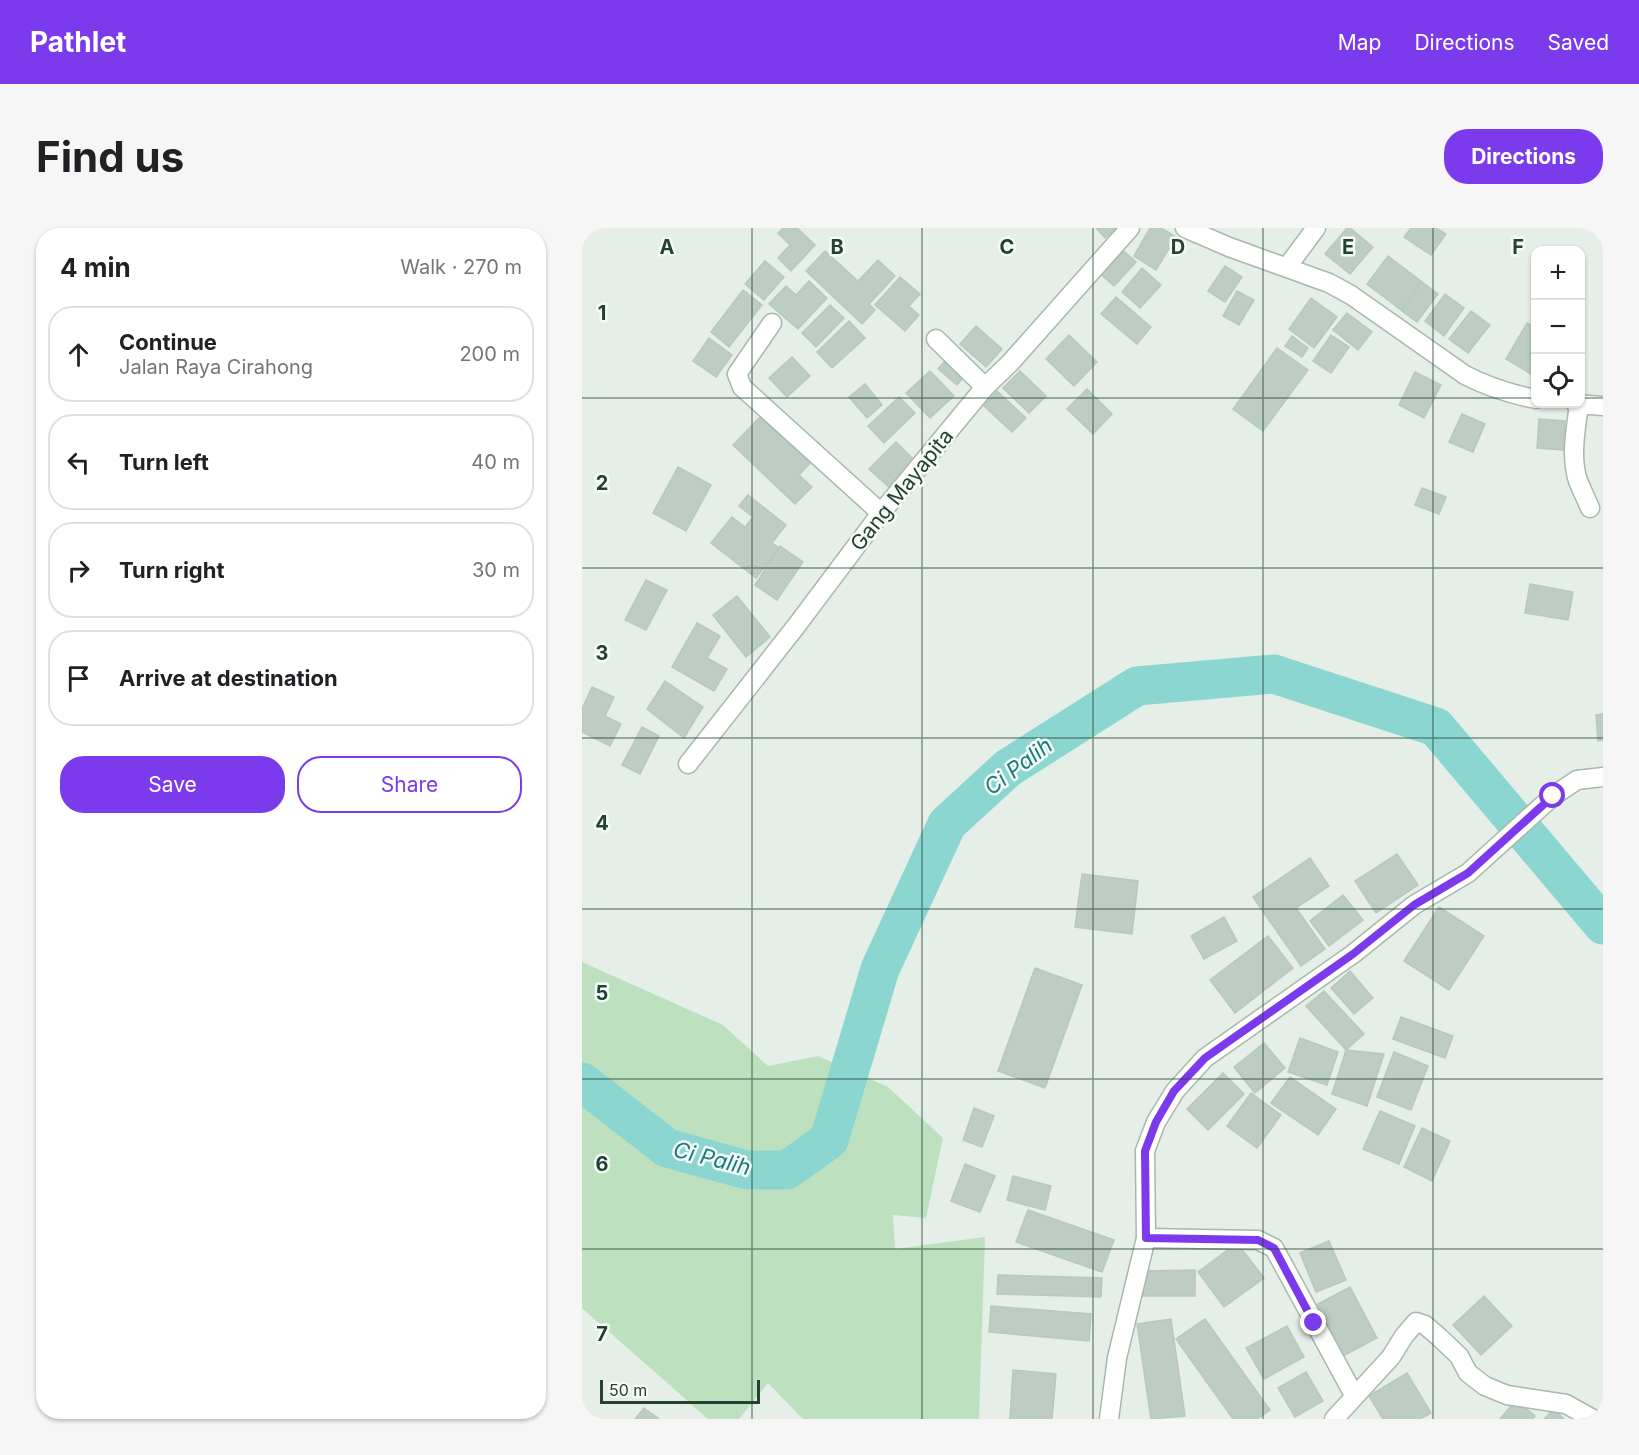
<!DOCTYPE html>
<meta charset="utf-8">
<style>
body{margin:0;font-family:Inter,sans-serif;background:#f6f6f6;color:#202124}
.controls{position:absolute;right:18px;top:18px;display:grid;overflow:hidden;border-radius:12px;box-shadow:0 2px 4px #0004}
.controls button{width:54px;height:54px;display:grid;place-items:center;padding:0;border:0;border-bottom:2px solid #e0e0e0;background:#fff;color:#202124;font:30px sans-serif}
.scale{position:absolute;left:18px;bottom:15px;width:160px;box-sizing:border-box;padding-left:6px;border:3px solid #234233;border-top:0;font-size:16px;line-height:21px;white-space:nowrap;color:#234233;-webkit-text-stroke:4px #f6fbf7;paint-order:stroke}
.stop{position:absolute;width:18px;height:18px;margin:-14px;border:4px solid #7c3aed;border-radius:50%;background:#fff}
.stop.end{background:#7c3aed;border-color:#fff;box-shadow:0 2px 6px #0008}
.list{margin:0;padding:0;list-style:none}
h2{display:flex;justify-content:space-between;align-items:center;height:78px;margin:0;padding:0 24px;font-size:26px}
h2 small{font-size:20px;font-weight:400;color:#757577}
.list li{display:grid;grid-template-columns:39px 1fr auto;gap:18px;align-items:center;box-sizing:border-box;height:96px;margin:0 12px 12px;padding:0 12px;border:2px solid #e0e0e0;border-radius:24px}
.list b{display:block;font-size:22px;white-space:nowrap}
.list p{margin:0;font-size:20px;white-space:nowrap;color:#757577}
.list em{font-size:20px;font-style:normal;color:#757577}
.actions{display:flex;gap:12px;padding:18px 24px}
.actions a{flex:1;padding:14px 0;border:2px solid #7c3aed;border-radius:24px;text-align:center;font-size:21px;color:#7c3aed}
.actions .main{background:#7c3aed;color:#fff}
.icon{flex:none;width:33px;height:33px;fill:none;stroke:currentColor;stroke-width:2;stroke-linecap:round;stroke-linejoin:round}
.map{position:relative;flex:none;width:1021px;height:1191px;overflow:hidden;border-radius:24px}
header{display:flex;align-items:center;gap:36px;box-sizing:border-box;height:84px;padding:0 30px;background:#7c3aed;color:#fff}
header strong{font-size:28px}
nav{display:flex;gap:33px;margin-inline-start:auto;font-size:21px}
.intro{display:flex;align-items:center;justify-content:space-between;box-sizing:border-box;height:144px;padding:0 36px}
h1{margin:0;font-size:42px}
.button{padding:15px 27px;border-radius:24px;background:#7c3aed;color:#fff;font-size:21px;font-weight:700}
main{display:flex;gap:36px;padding:0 36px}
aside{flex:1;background:#fff;border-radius:24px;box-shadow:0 2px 4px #0004}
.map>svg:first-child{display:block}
.green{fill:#bde1bf}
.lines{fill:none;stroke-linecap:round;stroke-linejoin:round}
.river{stroke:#8bd6d1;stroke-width:39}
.building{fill:#bdcdc3;stroke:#b7c9bd;stroke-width:1.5}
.minor-casing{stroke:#a7b8ae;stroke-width:21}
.tertiary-casing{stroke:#a7b8ae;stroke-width:21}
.minor{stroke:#fff;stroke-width:18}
.tertiary{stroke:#fff;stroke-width:18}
.route{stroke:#7c3aed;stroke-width:8}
.grid{fill:none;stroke:#234233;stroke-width:1.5;stroke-opacity:0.55}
.labels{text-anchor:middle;stroke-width:5;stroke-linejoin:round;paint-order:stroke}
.street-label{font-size:21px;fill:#234233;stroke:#f6fbf7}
.water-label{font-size:22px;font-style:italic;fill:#187d78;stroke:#f6fbf7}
.grid-label{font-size:20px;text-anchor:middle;font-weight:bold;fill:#234233;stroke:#f6fbf7;stroke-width:5;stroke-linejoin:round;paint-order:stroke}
</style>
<header>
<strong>Pathlet</strong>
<nav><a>Map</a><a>Directions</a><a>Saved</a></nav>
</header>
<div class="intro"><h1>Find us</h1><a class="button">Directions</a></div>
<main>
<aside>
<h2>4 min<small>Walk · 270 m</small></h2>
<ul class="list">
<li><svg class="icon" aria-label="ahead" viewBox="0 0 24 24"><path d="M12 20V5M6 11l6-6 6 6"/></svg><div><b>Continue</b><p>Jalan Raya Cirahong</p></div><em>200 m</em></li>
<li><svg class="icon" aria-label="left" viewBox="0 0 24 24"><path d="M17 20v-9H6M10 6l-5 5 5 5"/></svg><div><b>Turn left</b></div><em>40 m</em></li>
<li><svg class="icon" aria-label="right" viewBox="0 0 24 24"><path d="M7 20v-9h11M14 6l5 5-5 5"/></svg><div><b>Turn right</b></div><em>30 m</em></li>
<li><svg class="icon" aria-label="arrive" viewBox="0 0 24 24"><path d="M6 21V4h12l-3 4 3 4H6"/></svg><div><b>Arrive at destination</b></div></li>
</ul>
<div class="actions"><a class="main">Save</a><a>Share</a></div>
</aside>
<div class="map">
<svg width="1021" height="1191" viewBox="0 0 1021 1191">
<rect width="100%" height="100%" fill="#e5efe8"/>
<path class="green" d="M 0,734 L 141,797 L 186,838 L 236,828 L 306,859 L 361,910 L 344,990 L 311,987 L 313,1021 L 403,1009 L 397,1191 L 221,1191 L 186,1155 L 157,1191 L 126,1191 L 0,1080 Z"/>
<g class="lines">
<path class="river" d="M 0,854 L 85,920 L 165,942 L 205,942 L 247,912 L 298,741 L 365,596 L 426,540 L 555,458 L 692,446 L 854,499 L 1021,697"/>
</g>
<path class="building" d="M 201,0 L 215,0 L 233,17 L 209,43 L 196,30 L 208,17 L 196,5 Z
M 514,0 L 534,0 L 523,10 Z
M 568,0 L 579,0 L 594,9 L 574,42 L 552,28 Z
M 765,0 L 768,0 L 791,19 L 768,46 L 743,26 Z
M 829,0 L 854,0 L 864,6 L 849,27 L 822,9 Z
M 537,19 L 554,34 L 532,58 L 515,43 Z
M 243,23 L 276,53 L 296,32 L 313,48 L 287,76 L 293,82 L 280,96 L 224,43 Z
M 806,28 L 840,54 L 819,82 L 785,56 Z
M 183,33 L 202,49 L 182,72 L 163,56 Z
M 643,38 L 660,49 L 643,74 L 626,63 Z
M 560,40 L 579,57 L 558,80 L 540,64 Z
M 318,49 L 338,66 L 327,78 L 337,87 L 323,103 L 293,77 Z
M 227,53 L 245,70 L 216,101 L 187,76 L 204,58 L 214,67 Z
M 840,54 L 856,66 L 835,94 L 819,82 Z
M 161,62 L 180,77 L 147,119 L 129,104 Z
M 655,63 L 672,72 L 657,97 L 641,88 Z
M 863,66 L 882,80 L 862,108 L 843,93 Z
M 534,69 L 569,99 L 555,116 L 519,86 Z
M 729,70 L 755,89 L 732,120 L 707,101 Z
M 248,77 L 262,90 L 234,119 L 220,105 Z
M 889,83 L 908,97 L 886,125 L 867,111 Z
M 765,85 L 790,104 L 776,122 L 751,102 Z
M 267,93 L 283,110 L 250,140 L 235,124 Z
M 945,95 L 954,100 L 954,149 L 924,131 Z
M 394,98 L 420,121 L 404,139 L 378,116 Z
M 487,107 L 515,134 L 492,158 L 464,131 Z
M 749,107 L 767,119 L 749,145 L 731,133 Z
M 710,108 L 726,120 L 720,129 L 703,118 Z
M 127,110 L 150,127 L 134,149 L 111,133 Z
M 695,120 L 726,142 L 681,203 L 651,181 Z
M 210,129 L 228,148 L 205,169 L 187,150 Z
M 365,131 L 384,146 L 375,157 L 356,141 Z
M 348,143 L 372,168 L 348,190 L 324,165 Z
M 438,143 L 464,168 L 447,185 L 421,160 Z
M 833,144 L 859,157 L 842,190 L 817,177 Z
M 283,156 L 300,177 L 285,190 L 267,169 Z
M 505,161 L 530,186 L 511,206 L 485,181 Z
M 415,163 L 444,190 L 430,204 L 402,178 Z
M 317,169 L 333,185 L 302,215 L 286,198 Z
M 880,186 L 903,196 L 891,224 L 867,214 Z
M 179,188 L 228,235 L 217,247 L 230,259 L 213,276 L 151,217 Z
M 957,191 L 983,193 L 981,222 L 955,220 Z
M 314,214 L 334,234 L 308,260 L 287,241 Z
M 96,239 L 129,257 L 104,303 L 71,285 Z
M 840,260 L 864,269 L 857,286 L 833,277 Z
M 166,267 L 204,297 L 190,315 L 197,320 L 174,350 L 129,315 L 150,289 L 163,299 L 171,289 L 157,278 Z
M 198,318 L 221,334 L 195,372 L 173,357 Z
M 64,352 L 85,362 L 64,402 L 43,392 Z
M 948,356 L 991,364 L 986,392 L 943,385 Z
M 155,368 L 188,409 L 164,429 L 131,387 Z
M 115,395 L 138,408 L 125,430 L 145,441 L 132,463 L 90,439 Z
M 83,453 L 121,479 L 102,510 L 65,481 Z
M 10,459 L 32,469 L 23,488 L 39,496 L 28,518 L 0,504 L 0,481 Z
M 1021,486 L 1021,512 L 1016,513 L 1014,487 Z
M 60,499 L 77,508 L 58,546 L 40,537 Z
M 815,626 L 836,657 L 794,685 L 773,653 Z
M 728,630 L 747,658 L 714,680 L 743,721 L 719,738 L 671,669 Z
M 500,646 L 556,653 L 550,706 L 493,699 Z
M 761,667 L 781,692 L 747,718 L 728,693 Z
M 857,679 L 902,708 L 867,762 L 822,733 Z
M 642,689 L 655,713 L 622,731 L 609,708 Z
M 686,708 L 711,740 L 653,785 L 628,752 Z
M 453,740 L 500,757 L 463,860 L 416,843 Z
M 768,743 L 791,770 L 772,786 L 749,760 Z
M 742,763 L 782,806 L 764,822 L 724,778 Z
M 819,789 L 871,808 L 863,830 L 811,811 Z
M 718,810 L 756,824 L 745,857 L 706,844 Z
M 682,815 L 703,840 L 673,865 L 652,839 Z
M 764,822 L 802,826 L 785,878 L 750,866 Z
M 812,824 L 846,838 L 829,882 L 795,869 Z
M 641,845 L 662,866 L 626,902 L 605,881 Z
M 708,849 L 754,881 L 736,907 L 689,875 Z
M 669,865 L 699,887 L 675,920 L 645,898 Z
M 392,880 L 412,888 L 400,919 L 381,912 Z
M 798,883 L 833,898 L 817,936 L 781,921 Z
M 840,900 L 868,913 L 850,953 L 822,939 Z
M 383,936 L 413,948 L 398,984 L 369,973 Z
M 431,948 L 469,958 L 463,982 L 425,972 Z
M 446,982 L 532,1012 L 520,1044 L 434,1014 Z
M 747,1013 L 764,1052 L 734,1064 L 718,1025 Z
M 655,1015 L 682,1050 L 642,1079 L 616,1044 Z
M 613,1042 L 613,1068 L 561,1068 L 561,1043 Z
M 416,1047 L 520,1050 L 519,1069 L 415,1066 Z
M 768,1059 L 795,1110 L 761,1128 L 734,1077 Z
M 902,1068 L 930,1098 L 899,1127 L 871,1097 Z
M 409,1078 L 509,1086 L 507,1113 L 407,1104 Z
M 589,1091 L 603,1188 L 569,1191 L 555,1096 Z
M 623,1091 L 688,1182 L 675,1191 L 651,1191 L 594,1111 Z
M 705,1098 L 722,1129 L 682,1151 L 664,1120 Z
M 431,1142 L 474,1146 L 470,1191 L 428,1191 Z
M 724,1144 L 741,1173 L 713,1189 L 696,1160 Z
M 825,1145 L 849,1185 L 838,1191 L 801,1191 L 787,1168 Z
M 934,1172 L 953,1188 L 950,1191 L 918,1191 Z
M 62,1180 L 77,1191 L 53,1191 Z
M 972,1181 L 982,1191 L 962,1191 Z"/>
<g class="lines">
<g class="minor-casing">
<path id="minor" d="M 603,0 L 647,19 L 747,55 L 769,67 L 883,147 C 906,159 928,166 954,171
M 705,39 L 734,0
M 190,95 L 155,146 L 160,159 L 299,285
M 354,111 L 403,159
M 994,176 L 1021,178
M 997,176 C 994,201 988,228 996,253 C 1000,262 1004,271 1008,280
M 106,536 L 215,397 L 299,285 L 403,159 L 428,135 L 548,0
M 564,1010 L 676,1012 L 692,1020 L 772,1167
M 752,1191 L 809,1129 L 822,1108 L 834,1094 L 843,1097 L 857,1109 L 877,1128 L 886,1145 L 903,1158 L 925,1167 L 984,1176 L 1011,1191"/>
</g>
<g class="tertiary-casing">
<path id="tertiary" d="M 527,1191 L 535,1130 L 564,1010 L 563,923 L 574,894 L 593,863 L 623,830 L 771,726 L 832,677 L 886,645 L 971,568 L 995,552 L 1021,549"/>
</g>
<use href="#minor" class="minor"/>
<use href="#tertiary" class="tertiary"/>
</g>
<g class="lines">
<path class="route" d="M 732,1095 L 692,1020 L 676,1012 L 564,1010 L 563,923 L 574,894 L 592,863 L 623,830 L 771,726 L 832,677 L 886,645 L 971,568"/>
</g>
<path class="grid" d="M 170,0 L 170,1191M 340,0 L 340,1191M 511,0 L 511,1191M 681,0 L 681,1191M 851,0 L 851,1191M 0,170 L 954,170M 999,170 L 1021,170M 0,340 L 1021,340M 0,510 L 1021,510M 0,681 L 1021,681M 0,851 L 1021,851M 0,1021 L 1021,1021"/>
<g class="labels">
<g class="street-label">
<text transform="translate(320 262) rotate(-51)" y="7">Gang Mayapita</text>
</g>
<g class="water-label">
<text transform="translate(436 538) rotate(-37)" y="8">Ci Palih</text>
<text transform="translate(130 930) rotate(14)" y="8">Ci Palih</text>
</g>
</g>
<g class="grid-label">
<text x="85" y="26">A</text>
<text x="255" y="26">B</text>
<text x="425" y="26">C</text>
<text x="596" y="26">D</text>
<text x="766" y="26">E</text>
<text x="936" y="26">F</text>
<text x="20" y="92">1</text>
<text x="20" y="262">2</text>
<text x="20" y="432">3</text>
<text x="20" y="602">4</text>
<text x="20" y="772">5</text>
<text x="20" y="943">6</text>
<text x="20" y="1113">7</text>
</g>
</svg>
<div class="controls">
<button>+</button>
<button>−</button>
<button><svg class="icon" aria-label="locate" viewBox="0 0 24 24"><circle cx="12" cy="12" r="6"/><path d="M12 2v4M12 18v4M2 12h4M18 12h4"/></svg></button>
</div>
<div class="scale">50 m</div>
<div class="stop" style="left:971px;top:568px"></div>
<div class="stop end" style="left:732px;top:1095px"></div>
</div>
</main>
